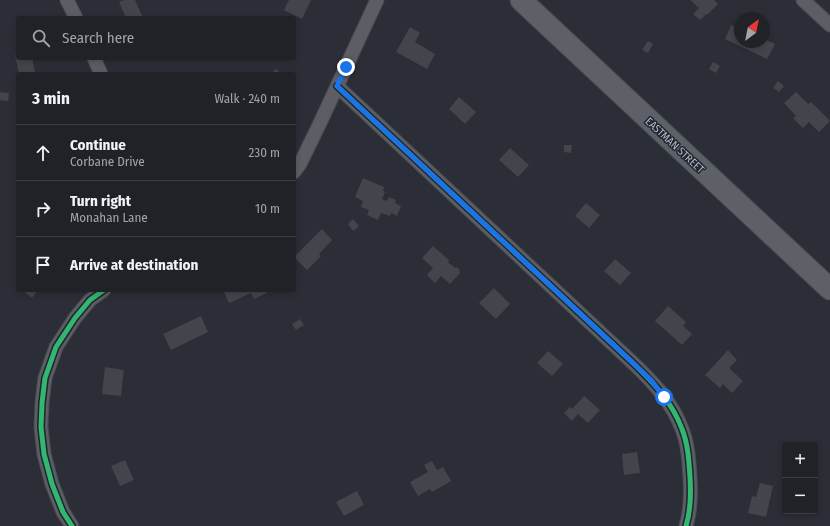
<!DOCTYPE html>
<meta charset="utf-8">
<style>
body{margin:0;font-family:"Fira Sans Condensed",sans-serif;background:#2d2f34;color:#f1f3f6}
.controls{position:absolute;right:12px;bottom:12px;display:grid;overflow:hidden;border-radius:4px;box-shadow:0 2px 6px #0003}
.controls button{width:36px;height:36px;display:grid;place-items:center;padding:0;border:0;border-bottom:1px solid #3d3f45;background:#202228;color:#f1f3f6;font:20px sans-serif}
.compass{position:absolute;left:734px;top:12px;width:36px;height:36px;border-radius:50%;background:#202228;box-shadow:0 2px 6px #0003;rotate:32deg}
.stop{position:absolute;width:12px;height:12px;margin:-9px;border:3px solid #1a73e8;border-radius:50%;background:#fff}
.stop.end{background:#1a73e8;border-color:#fff;box-shadow:0 1px 4px #0008}
.list{margin:0;padding:0;list-style:none}
h2{display:flex;justify-content:space-between;align-items:center;height:52px;margin:0;padding:0 16px;font-size:17px}
h2 small{font-size:13px;font-weight:400;color:#a2a4a8}
.list li{display:grid;grid-template-columns:26px 1fr auto;gap:12px;align-items:center;box-sizing:border-box;height:56px;padding:0 16px;border-top:1px solid #3d3f45}
.list b{display:block;font-size:15px;white-space:nowrap}
.list p{margin:0;font-size:13px;white-space:nowrap;color:#a2a4a8}
.list em{font-size:13px;font-style:normal;color:#a2a4a8}
.icon{flex:none;width:22px;height:22px;fill:none;stroke:currentColor;stroke-width:2;stroke-linecap:round;stroke-linejoin:round}
.map{position:relative;flex:none;width:830px;height:526px;overflow:hidden}
.search{position:absolute;background:#202228;box-shadow:0 2px 6px #0003;left:16px;top:16px;width:280px;height:44px;display:flex;align-items:center;gap:10px;box-sizing:border-box;padding:0 14px;border-radius:4px;color:#a2a4a8;font-size:15px}
.panel{position:absolute;background:#202228;box-shadow:0 2px 6px #0003;left:16px;top:72px;width:280px;height:220px;border-radius:4px}
.map>svg:first-child{display:block}
.building{fill:#42454b}
.lines{fill:none;stroke-linecap:round;stroke-linejoin:round}
.minor-casing{stroke:#494b50;stroke-width:15}
.primary-casing{stroke:#464950;stroke-width:23}
.minor{stroke:#5b5e64;stroke-width:13}
.primary{stroke:#5d6066;stroke-width:21}
.cycleway-casing{stroke:#1f2530;stroke-width:8}
.cycleway{stroke:#33b770;stroke-width:5}
.route{stroke:#1a73e8;stroke-width:5}
.labels{text-anchor:middle;stroke-width:3;stroke-linejoin:round;paint-order:stroke}
.street-label{font-size:11px;fill:#b6bbc7;stroke:#1f2530}
</style>
<div class="map">
<svg width="830" height="526" viewBox="0 0 830 526">
<rect width="100%" height="100%" fill="#2b2e36"/>
<path class="building" d="M 124,0 L 135,0 L 143,18 L 126,18 L 119,2 Z
M 289,0 L 311,0 L 302,19 L 284,10 Z
M 690,0 L 714,0 L 718,4 L 707,15 L 706,14 L 700,20 L 693,14 L 699,8 Z
M 731,25 L 740,30 L 740,42 L 764,42 L 764,39 L 775,44 L 767,59 L 725,39 Z
M 410,27 L 420,33 L 415,42 L 435,54 L 427,69 L 396,52 Z
M 648,41 L 653,44 L 648,53 L 642,50 Z
M 18,54 L 18,58 L 32,58 L 35,72 L 26,74 L 19,74 L 15,55 Z
M 713,62 L 720,66 L 716,73 L 709,69 Z
M 275,69 L 283,74 L 272,74 Z
M 778,81 L 784,86 L 779,92 L 773,88 Z
M 0,92 L 9,93 L 8,101 L 0,100 Z
M 796,92 L 808,104 L 811,102 L 830,121 L 819,132 L 809,122 L 803,128 L 793,118 L 796,116 L 784,103 Z
M 459,97 L 476,112 L 465,124 L 449,109 Z
M 564,145 L 572,145 L 571,153 L 564,152 Z
M 510,148 L 529,165 L 518,177 L 499,160 Z
M 363,178 L 384,187 L 383,191 L 385,192 L 382,199 L 387,201 L 389,197 L 396,200 L 395,203 L 401,206 L 397,216 L 391,213 L 390,216 L 381,213 L 378,220 L 367,215 L 369,210 L 361,207 L 363,201 L 355,197 Z
M 586,203 L 600,215 L 589,228 L 575,216 Z
M 353,219 L 359,226 L 353,231 L 348,224 Z
M 322,229 L 332,240 L 319,254 L 321,256 L 307,270 L 294,257 Z
M 433,246 L 449,260 L 448,262 L 455,268 L 457,267 L 460,270 L 459,271 L 460,273 L 450,284 L 441,276 L 435,283 L 427,275 L 433,268 L 422,258 Z
M 615,259 L 631,273 L 620,285 L 604,271 Z
M 494,288 L 510,304 L 496,319 L 479,303 Z
M 22,290 L 38,290 L 32,298 Z
M 223,290 L 265,290 L 267,293 L 254,299 L 251,293 L 229,303 Z
M 668,306 L 686,322 L 683,326 L 692,334 L 682,345 L 655,321 Z
M 201,316 L 208,332 L 171,350 L 163,334 Z
M 300,319 L 304,325 L 296,330 L 292,324 Z
M 728,350 L 737,360 L 729,368 L 743,381 L 732,393 L 723,384 L 720,388 L 705,375 Z
M 548,351 L 563,364 L 552,376 L 537,363 Z
M 105,367 L 124,370 L 121,396 L 102,394 Z
M 584,396 L 600,410 L 588,423 L 578,414 L 572,421 L 564,413 L 570,407 L 572,409 Z
M 637,452 L 640,473 L 624,475 L 622,454 Z
M 125,460 L 134,480 L 120,486 L 111,466 Z
M 432,461 L 437,470 L 443,467 L 451,481 L 432,492 L 430,489 L 418,496 L 410,482 L 428,472 L 424,465 Z
M 760,483 L 773,486 L 766,517 L 748,513 L 752,496 L 756,497 Z
M 357,491 L 364,505 L 344,516 L 336,502 Z"/>
<g class="lines">
<g class="minor-casing">
<path id="minor" d="M 67,0 L 76,18
M 803,0 L 830,25
M 94,58 L 101,74
M 337,86 L 633,363 C 653,382 672,402 682,429 C 688,444 689,461 690,477 C 691,493 691,510 686,526
M 294,172 L 300,164 L 320,123 L 377,0
M 72,526 L 63,512 L 52,484 L 44,454 L 41,427 L 42,403 L 45,378 L 56,347 L 75,318 L 90,300 L 104,290"/>
</g>
<g class="primary-casing">
<path id="primary" d="M 521,0 L 830,289"/>
</g>
<use href="#minor" class="minor"/>
<use href="#primary" class="primary"/>
<g class="cycleway-casing">
<path id="cycleway" d="M 337,86 L 633,363 C 653,382 672,402 682,429 C 688,444 689,461 690,477 C 691,493 691,510 686,526
M 72,526 L 63,512 L 52,484 L 44,454 L 41,427 L 42,403 L 45,378 L 56,347 L 75,318 L 90,300 L 104,290"/>
</g>
<use href="#cycleway" class="cycleway"/>
</g>
<g class="lines">
<path class="route" d="M 346,67 L 337,86 L 633,363 L 651,380 L 664,397"/>
</g>
<g class="labels">
<g class="street-label">
<text transform="translate(675 145) rotate(43)" y="4">EASTMAN STREET</text>
</g>
</g>
</svg>
<div class="controls">
<button>+</button>
<button>−</button>
</div>
<svg class="compass" viewBox="-18 -18 36 36"><path d="M0-13l5 13h-10z" fill="#e53935"/><path d="M0 13l5-13h-10z" fill="#a2a4a8"/></svg>
<div class="stop" style="left:664px;top:397px"></div>
<div class="stop end" style="left:346px;top:67px"></div>
<div class="search"><svg class="icon" aria-label="search" viewBox="0 0 24 24"><circle cx="10" cy="10" r="6"/><path d="M15 15l6 6"/></svg>Search here</div>
<section class="panel">
<h2>3 min<small>Walk · 240 m</small></h2>
<ul class="list">
<li><svg class="icon" aria-label="ahead" viewBox="0 0 24 24"><path d="M12 20V5M6 11l6-6 6 6"/></svg><div><b>Continue</b><p>Corbane Drive</p></div><em>230 m</em></li>
<li><svg class="icon" aria-label="right" viewBox="0 0 24 24"><path d="M7 20v-9h11M14 6l5 5-5 5"/></svg><div><b>Turn right</b><p>Monahan Lane</p></div><em>10 m</em></li>
<li><svg class="icon" aria-label="arrive" viewBox="0 0 24 24"><path d="M6 21V4h12l-3 4 3 4H6"/></svg><div><b>Arrive at destination</b></div></li>
</ul>
</section>
</div>
